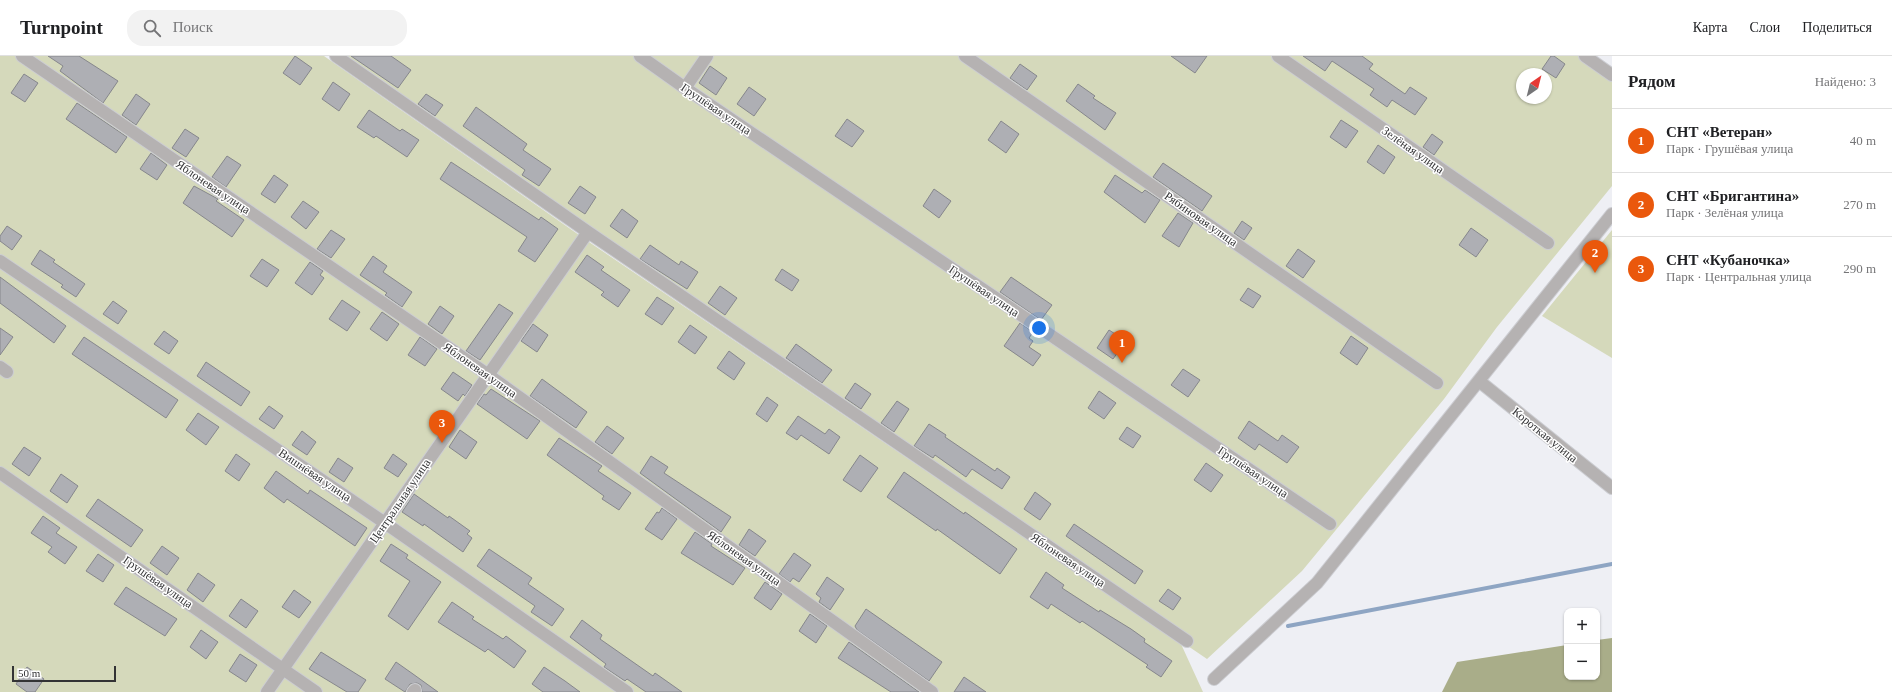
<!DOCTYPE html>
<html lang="ru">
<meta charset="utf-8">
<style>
body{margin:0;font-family:"Times New Roman",serif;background:#f2f2f2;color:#202124}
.controls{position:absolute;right:12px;bottom:12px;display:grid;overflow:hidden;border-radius:8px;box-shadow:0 1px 3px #0004}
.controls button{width:36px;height:36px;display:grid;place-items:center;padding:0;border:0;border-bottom:1px solid #e0e0e0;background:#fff;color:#202124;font:20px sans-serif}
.compass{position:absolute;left:1516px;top:12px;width:36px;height:36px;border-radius:50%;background:#fff;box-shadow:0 1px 3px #0004;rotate:35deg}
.scale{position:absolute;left:12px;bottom:10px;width:104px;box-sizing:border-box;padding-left:4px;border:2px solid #333335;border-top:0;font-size:11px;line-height:14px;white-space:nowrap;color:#333335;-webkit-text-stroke:3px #fff;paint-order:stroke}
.you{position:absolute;left:1039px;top:272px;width:14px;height:14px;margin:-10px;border:3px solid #fff;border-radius:50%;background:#1a73e8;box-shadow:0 0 0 6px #1a73e833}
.badge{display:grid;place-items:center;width:26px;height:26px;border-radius:50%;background:#ea580c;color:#fff;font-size:13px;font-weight:700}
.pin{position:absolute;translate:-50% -33px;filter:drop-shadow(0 1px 2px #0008)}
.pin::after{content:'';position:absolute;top:21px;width:14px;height:12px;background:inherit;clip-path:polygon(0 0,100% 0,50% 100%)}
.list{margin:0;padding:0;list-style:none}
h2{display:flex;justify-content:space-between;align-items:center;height:52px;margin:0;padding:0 16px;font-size:17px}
h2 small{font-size:13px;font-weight:400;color:#757577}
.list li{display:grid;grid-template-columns:26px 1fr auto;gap:12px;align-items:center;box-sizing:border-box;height:64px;padding:0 16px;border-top:1px solid #e0e0e0}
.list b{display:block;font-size:15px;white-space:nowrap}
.list p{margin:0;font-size:13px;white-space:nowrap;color:#757577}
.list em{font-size:13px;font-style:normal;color:#757577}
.icon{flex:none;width:22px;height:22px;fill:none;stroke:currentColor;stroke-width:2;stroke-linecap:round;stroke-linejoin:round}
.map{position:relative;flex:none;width:1612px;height:636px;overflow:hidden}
header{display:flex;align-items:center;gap:24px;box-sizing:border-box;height:56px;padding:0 20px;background:#fff;border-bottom:1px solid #e0e0e0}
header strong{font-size:19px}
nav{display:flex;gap:22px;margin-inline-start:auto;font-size:14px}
.search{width:280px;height:36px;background:#f2f2f2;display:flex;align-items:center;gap:10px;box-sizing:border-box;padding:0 14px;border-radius:16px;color:#757577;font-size:15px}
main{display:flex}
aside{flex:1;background:#fff}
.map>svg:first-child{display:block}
.green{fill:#d5d9bb;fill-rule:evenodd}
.forest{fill:#a9ad89}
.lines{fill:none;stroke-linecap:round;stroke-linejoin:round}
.stream{stroke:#8ea5c3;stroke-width:4}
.building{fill:#aeafb4;stroke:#86878c}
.minor-casing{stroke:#cccdd2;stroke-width:14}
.minor{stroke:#b5b2b2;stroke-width:12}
.labels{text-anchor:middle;stroke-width:3;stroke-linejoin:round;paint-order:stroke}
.street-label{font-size:12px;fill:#333335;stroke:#fff}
</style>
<header>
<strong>Turnpoint</strong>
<div class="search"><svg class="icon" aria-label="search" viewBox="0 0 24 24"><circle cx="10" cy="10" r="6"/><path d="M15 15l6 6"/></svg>Поиск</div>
<nav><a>Карта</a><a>Слои</a><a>Поделиться</a></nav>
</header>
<main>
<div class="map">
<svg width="1612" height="636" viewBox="0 0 1612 636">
<rect width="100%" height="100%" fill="#eeeff4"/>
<path class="green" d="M 0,0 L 324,0 L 589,186 L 1181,588 L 1203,636 L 0,636 Z
M 329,0 L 1588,0 L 1612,17 L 1612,130 L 1497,271 L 1444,343 L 1302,515 L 1207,603 L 587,180 ZM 1522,18 L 1546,18 L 1546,42 L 1522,42 Z
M 1612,174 L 1612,302 L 1542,260 Z"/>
<path class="forest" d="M 1612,582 L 1612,636 L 1442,636 L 1457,606 L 1567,589 L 1567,621 L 1597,621 L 1597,584 Z"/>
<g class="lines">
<path class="stream" d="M 1288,570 L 1612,508"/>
</g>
<path class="building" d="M 48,0 L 79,0 L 118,25 L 103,47 L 60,15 L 63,10 Z
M 295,0 L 312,12 L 300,29 L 283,17 Z
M 351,0 L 391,0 L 411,14 L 398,32 Z
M 1171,0 L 1207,0 L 1195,17 Z
M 1303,0 L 1362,0 L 1373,8 L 1369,13 L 1405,38 L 1410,31 L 1427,42 L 1415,59 L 1392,44 L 1387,51 L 1370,39 L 1374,33 L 1332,5 L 1325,15 Z
M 1551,0 L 1554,0 L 1565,8 L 1556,22 L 1542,13 Z
M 1020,8 L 1037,20 L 1027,34 L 1010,22 Z
M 710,10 L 727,22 L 716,39 L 699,27 Z
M 24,18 L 38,27 L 25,46 L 11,37 Z
M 333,26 L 350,38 L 339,55 L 322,43 Z
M 1078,28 L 1095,40 L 1093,42 L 1116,57 L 1105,74 L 1066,45 Z
M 749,31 L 766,43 L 754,60 L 737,48 Z
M 136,38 L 150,48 L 136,69 L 122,59 Z
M 426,38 L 443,49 L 435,60 L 418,48 Z
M 77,47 L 127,81 L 116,97 L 66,63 Z
M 476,51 L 527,88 L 523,94 L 551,113 L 539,130 L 522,119 L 525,114 L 463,70 Z
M 369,54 L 400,75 L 402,73 L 419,84 L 407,101 L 376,80 L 374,82 L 357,71 Z
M 847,63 L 864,75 L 852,91 L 835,80 Z
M 1341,64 L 1358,75 L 1346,92 L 1330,81 Z
M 1001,65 L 1019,78 L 1006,97 L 988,84 Z
M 185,73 L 199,82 L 186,101 L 172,92 Z
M 1432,78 L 1443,86 L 1434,99 L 1423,91 Z
M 1378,89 L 1395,101 L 1384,118 L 1367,106 Z
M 151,97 L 167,109 L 157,124 L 140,113 Z
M 227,100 L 241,109 L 226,131 L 212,121 Z
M 451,106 L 539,164 L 541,161 L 558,173 L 535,206 L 518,195 L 527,181 L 440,123 Z
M 1163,107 L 1212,140 L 1202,155 L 1153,121 Z
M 274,119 L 288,129 L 275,147 L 261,138 Z
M 1115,119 L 1142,137 L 1145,134 L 1160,144 L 1145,167 L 1104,136 Z
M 194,130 L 218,143 L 216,145 L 244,164 L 232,181 L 183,147 Z
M 580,130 L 596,141 L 585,158 L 568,147 Z
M 934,133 L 951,145 L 939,162 L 923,150 Z
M 303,145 L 319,156 L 306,173 L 291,161 Z
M 622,153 L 638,165 L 627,182 L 610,170 Z
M 1178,157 L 1193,167 L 1179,191 L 1162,180 Z
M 1242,165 L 1252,172 L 1244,184 L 1234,177 Z
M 7,170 L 22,180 L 12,194 L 0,185 L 0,180 Z
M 1471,172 L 1488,184 L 1476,201 L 1459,189 Z
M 331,174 L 345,183 L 331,202 L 317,193 Z
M 650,189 L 679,209 L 681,205 L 698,216 L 687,233 L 640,203 Z
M 1298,193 L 1315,205 L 1303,222 L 1286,210 Z
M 40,194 L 55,204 L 53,206 L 85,228 L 76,241 L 61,231 L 63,229 L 31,208 Z
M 587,199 L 604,211 L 601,214 L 630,234 L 618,251 L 601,239 L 604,236 L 575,216 Z
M 373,200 L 387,210 L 383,216 L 412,236 L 402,251 L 385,239 L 387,237 L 360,219 Z
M 262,203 L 279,214 L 267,231 L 250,220 Z
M 310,206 L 323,215 L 320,219 L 324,222 L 312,239 L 295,227 Z
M 782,213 L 799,224 L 792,235 L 775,224 Z
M 0,221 L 66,270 L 54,287 L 0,247 Z
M 1011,221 L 1052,249 L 1041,264 L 1000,236 Z
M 720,230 L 737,242 L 725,259 L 708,247 Z
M 1248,232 L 1261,240 L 1253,252 L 1240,244 Z
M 657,241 L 674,252 L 662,269 L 645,258 Z
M 342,244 L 360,256 L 347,275 L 329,263 Z
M 113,245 L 127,255 L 118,268 L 103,258 Z
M 499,248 L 513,257 L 480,304 L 466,295 Z
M 440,250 L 454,260 L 442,278 L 428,268 Z
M 382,256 L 399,268 L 387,285 L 370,273 Z
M 1020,267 L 1033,276 L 1029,282 L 1033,285 L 1029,291 L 1041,299 L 1033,310 L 1004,290 Z
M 533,268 L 548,279 L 537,296 L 521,285 Z
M 690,269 L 707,281 L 695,298 L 678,286 Z
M 0,272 L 13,281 L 0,299 Z
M 1109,274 L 1126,285 L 1113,303 L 1097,292 Z
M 164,275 L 178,285 L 169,298 L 154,288 Z
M 1351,280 L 1368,292 L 1357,309 L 1340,297 Z
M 84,281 L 178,344 L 166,362 L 72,298 Z
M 420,281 L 437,293 L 425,310 L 408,299 Z
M 796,288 L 832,314 L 822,327 L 786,302 Z
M 729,295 L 745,307 L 734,324 L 717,312 Z
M 206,306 L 250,336 L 241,350 L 197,320 Z
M 1183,313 L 1200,324 L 1188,341 L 1171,329 Z
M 453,316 L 472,329 L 465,340 L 463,338 L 458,345 L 441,333 Z
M 542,323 L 587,356 L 576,372 L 530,340 Z
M 855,327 L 871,338 L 861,353 L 845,342 Z
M 491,333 L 540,365 L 527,383 L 477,348 L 484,338 L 486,339 Z
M 1099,335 L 1116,347 L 1104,363 L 1088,352 Z
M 767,341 L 778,349 L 767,366 L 756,358 Z
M 897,345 L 909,353 L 894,376 L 881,367 Z
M 269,350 L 283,360 L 274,373 L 259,363 Z
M 198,357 L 219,371 L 206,389 L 186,374 Z
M 798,360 L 825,378 L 829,373 L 840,381 L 829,398 L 801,379 L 797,384 L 786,377 Z
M 1249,365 L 1278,385 L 1282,379 L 1299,391 L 1287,407 L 1259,388 L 1255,394 L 1238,382 Z
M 929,368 L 946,379 L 945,381 L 995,415 L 997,412 L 1010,421 L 1002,433 L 972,413 L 966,421 L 935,399 L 933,402 L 914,390 Z
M 607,370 L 624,382 L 612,398 L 595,386 Z
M 1127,371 L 1141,380 L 1133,392 L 1119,383 Z
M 460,374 L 477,386 L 466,403 L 449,391 Z
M 302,375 L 316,386 L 307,399 L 292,389 Z
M 559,382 L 602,410 L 598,415 L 631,437 L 619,454 L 602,443 L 604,440 L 547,399 Z
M 24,391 L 41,402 L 29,420 L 12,408 Z
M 236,398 L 250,408 L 239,425 L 225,415 Z
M 393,398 L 407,408 L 398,421 L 384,412 Z
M 860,399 L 878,412 L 861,436 L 843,424 Z
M 651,400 L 668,411 L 664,417 L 731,461 L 721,476 L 640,417 Z
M 338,402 L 353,412 L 344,426 L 329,416 Z
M 1206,407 L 1223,419 L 1211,436 L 1194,424 Z
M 276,415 L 308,438 L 310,434 L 367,472 L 355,490 L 287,443 L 284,447 L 264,432 Z
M 904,416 L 964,458 L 965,456 L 1017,493 L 1000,518 L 937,473 L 936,475 L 887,441 Z
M 61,418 L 78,430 L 67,447 L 50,435 Z
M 1035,436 L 1051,448 L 1040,464 L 1024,453 Z
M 414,438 L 448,462 L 449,460 L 470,475 L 467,478 L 472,482 L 463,496 L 424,468 L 423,470 L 402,456 Z
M 98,443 L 143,474 L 131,491 L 86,460 Z
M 662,452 L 677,463 L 662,484 L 645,473 L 657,456 L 659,457 Z
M 43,460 L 60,472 L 56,477 L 77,491 L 65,508 L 48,496 L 52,491 L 31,477 Z
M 1074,468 L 1143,515 L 1135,528 L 1066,480 Z
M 749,473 L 766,485 L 755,500 L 739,489 Z
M 695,476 L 712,488 L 711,490 L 745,512 L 733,529 L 681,497 Z
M 391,488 L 408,499 L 406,502 L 441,526 L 408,574 L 388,560 L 410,525 L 380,505 Z
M 162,490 L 179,502 L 167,519 L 150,507 Z
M 489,493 L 532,522 L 528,528 L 564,553 L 552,570 L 531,556 L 535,550 L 477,510 Z
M 794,497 L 811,509 L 799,526 L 793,522 L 790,526 L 779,518 Z
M 98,498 L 114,509 L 103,526 L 86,515 Z
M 1046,516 L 1064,529 L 1062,532 L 1099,556 L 1100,554 L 1131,573 L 1145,583 L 1144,586 L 1172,605 L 1161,621 L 1146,611 L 1148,609 L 1082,565 L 1080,567 L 1051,548 L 1048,553 L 1030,541 Z
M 198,517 L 215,529 L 203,546 L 187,534 Z
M 827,521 L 844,533 L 830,554 L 819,546 L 821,542 L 816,538 Z
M 765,526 L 782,538 L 771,554 L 754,542 Z
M 126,531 L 177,563 L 165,580 L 114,548 Z
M 1168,533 L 1181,542 L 1173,554 L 1159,545 Z
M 294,534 L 311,546 L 299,562 L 282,551 Z
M 241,543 L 258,555 L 246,572 L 229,560 Z
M 452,546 L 474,561 L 472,563 L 503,583 L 506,580 L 526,595 L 514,612 L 488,593 L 485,596 L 438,566 Z
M 866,553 L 942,606 L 929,625 L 857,574 L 855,570 Z
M 810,558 L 827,570 L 816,587 L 799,575 Z
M 582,564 L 602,579 L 600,583 L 653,620 L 655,617 L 682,636 L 646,636 L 627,623 L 625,625 L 604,611 L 606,608 L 570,581 Z
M 201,574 L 218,586 L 206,603 L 190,591 Z
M 849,586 L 919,636 L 891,636 L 838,602 Z
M 321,596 L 366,624 L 358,636 L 347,636 L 309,613 Z
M 240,598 L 257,609 L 246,626 L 229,615 Z
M 396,606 L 413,618 L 438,636 L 422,636 L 421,629 L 417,627 L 410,628 L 405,636 L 385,623 Z
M 27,611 L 44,623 L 35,636 L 27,636 L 16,628 Z
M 544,611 L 565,625 L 580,636 L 543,636 L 532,628 Z
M 964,621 L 986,636 L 954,636 Z"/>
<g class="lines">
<g class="minor-casing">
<path id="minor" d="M 22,0 L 487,318 L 932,636
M 336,0 L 588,176 L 1187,585
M 640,0 L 685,32 L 1330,468
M 965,0 L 1437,327
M 1278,0 L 1548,187
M 1585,0 L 1612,19
M 685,32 L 707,0
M 0,205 L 385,467 L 627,636
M 0,311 L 7,316
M 1479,325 L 1612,432
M 0,417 L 316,636
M 1214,623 L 1317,527 L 1612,158
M 267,636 L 588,176
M 413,636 L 415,634"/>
</g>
<use href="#minor" class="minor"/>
</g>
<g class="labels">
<g class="street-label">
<text transform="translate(716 53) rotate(34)" y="4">Грушёвая улица</text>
<text transform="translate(1413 94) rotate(35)" y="4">Зелёная улица</text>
<text transform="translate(213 131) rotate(34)" y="4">Яблоневая улица</text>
<text transform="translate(1201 163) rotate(35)" y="4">Рябиновая улица</text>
<text transform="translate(984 235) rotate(34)" y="4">Грушёвая улица</text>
<text transform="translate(480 314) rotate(35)" y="4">Яблоневая улица</text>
<text transform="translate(1545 379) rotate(39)" y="4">Короткая улица</text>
<text transform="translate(1253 416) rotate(34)" y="4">Грушёвая улица</text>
<text transform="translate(315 419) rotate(34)" y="4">Вишнёвая улица</text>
<text transform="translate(400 445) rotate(-56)" y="4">Центральная улица</text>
<text transform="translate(744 502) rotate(35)" y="4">Яблоневая улица</text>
<text transform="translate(1068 504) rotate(34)" y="4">Яблоневая улица</text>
<text transform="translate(158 526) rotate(35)" y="4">Грушёвая улица</text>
</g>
</g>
</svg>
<div class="controls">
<button>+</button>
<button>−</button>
</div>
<svg class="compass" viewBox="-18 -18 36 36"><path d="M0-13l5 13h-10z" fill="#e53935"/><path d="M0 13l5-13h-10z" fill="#757577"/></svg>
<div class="scale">50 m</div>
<div class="you"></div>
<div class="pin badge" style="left:1122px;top:307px">1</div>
<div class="pin badge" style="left:1595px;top:217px">2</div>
<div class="pin badge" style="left:442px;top:387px">3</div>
</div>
<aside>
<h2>Рядом<small>Найдено: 3</small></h2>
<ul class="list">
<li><span class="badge">1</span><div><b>СНТ «Ветеран»</b><p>Парк · Грушёвая улица</p></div><em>40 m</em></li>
<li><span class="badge">2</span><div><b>СНТ «Бригантина»</b><p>Парк · Зелёная улица</p></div><em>270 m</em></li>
<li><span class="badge">3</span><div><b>СНТ «Кубаночка»</b><p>Парк · Центральная улица</p></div><em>290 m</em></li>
</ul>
</aside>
</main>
